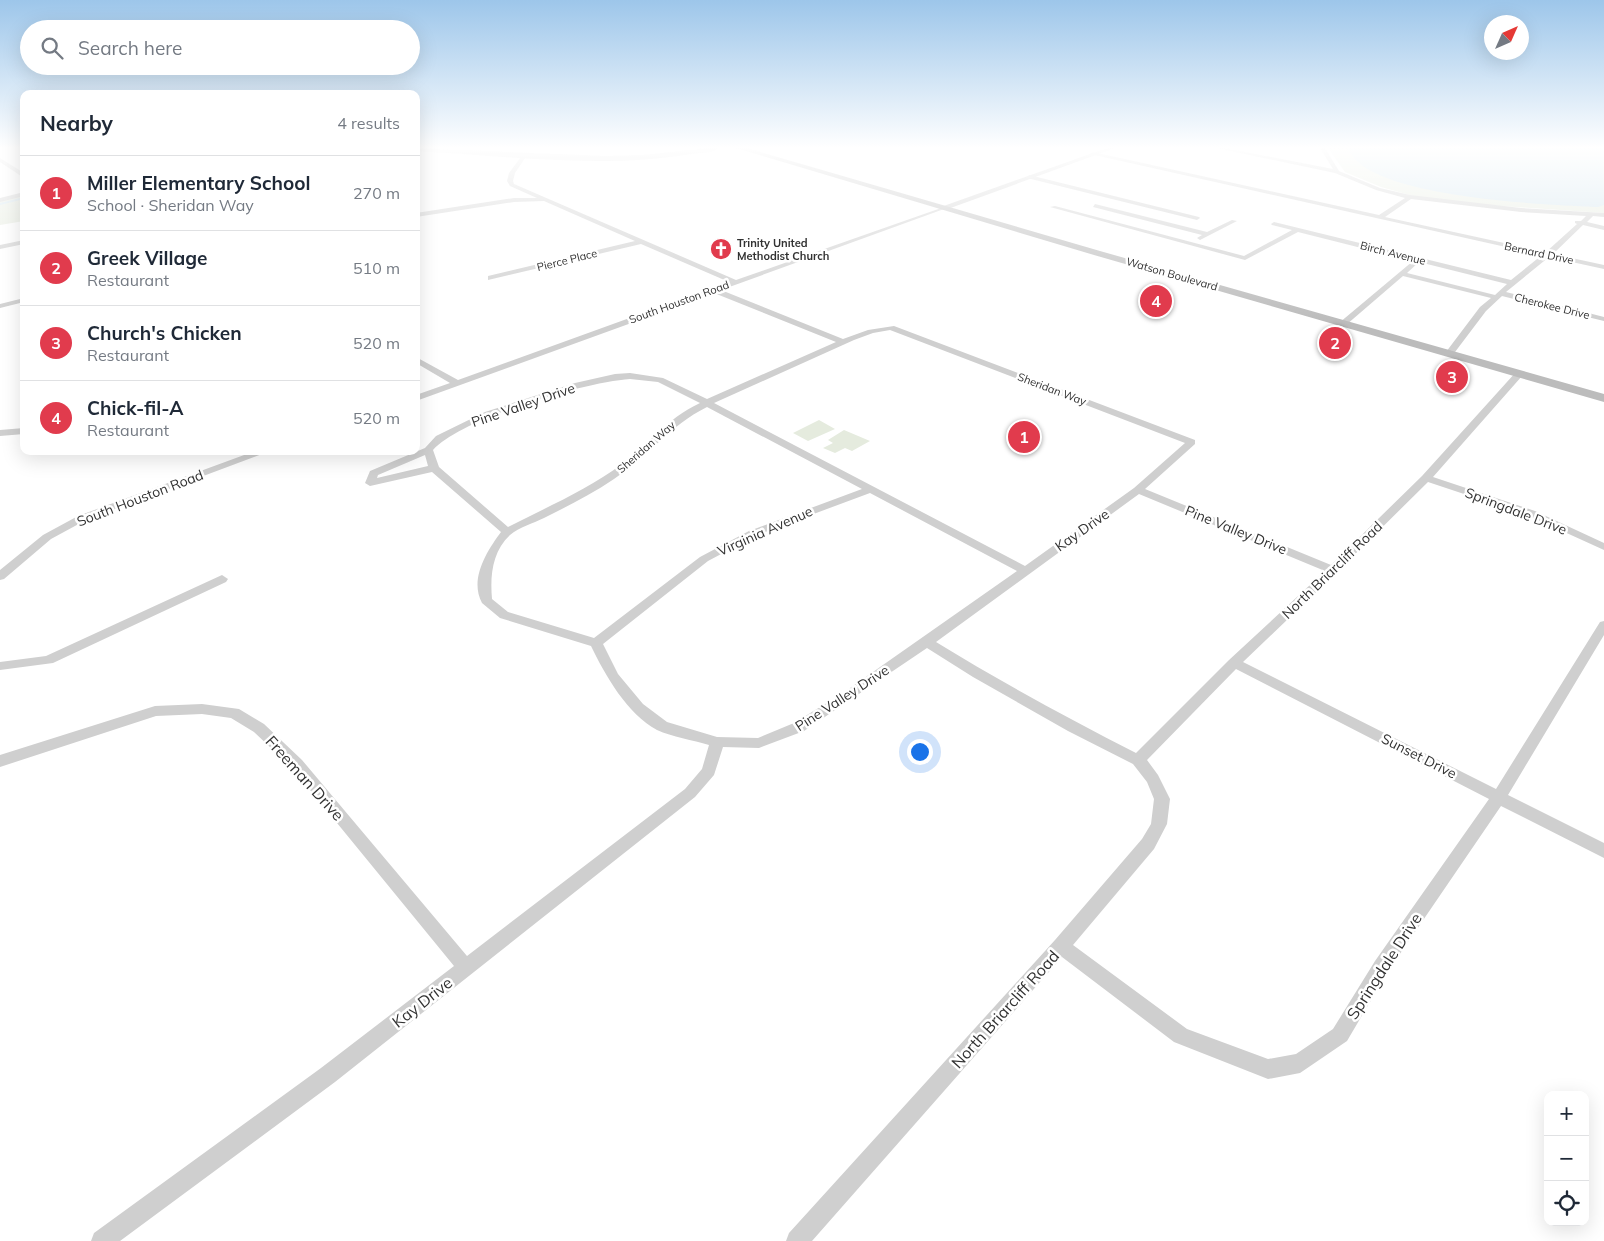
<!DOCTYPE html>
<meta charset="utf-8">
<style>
body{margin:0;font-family:Mulish,sans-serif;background:#f6f6f7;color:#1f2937}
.controls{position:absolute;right:15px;bottom:15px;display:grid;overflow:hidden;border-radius:10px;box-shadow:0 5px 20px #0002}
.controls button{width:45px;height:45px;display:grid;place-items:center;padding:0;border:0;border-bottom:1px solid #e0e1e3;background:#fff;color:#1f2937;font:25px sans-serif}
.compass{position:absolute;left:1484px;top:15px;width:45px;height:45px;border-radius:50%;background:#fff;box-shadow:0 5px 20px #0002;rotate:45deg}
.you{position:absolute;left:919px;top:751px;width:18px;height:18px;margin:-12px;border:4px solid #fff;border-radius:50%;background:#1a73e8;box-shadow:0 0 0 8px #1a73e833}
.badge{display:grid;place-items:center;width:32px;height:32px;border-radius:50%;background:#e13b4d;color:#fff;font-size:16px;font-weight:700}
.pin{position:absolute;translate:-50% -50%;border:2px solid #fff;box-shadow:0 1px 5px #0006}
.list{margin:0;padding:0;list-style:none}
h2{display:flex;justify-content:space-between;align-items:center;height:65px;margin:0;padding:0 20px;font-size:21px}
h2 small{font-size:16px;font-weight:400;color:#747a83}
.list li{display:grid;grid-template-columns:32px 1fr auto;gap:15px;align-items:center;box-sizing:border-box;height:75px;padding:0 20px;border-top:1px solid #e0e1e3}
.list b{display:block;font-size:19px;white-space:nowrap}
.list p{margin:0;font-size:16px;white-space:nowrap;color:#747a83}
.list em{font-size:16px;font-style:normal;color:#747a83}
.icon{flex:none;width:28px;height:28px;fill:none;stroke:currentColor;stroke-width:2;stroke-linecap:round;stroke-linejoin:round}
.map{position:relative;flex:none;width:1604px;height:1241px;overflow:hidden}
.search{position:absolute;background:#fff;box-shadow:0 5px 20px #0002;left:20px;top:20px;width:400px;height:55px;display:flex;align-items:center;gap:12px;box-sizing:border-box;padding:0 18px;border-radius:28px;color:#747a83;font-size:19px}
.panel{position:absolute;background:#fff;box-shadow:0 5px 20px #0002;left:20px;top:90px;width:400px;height:365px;border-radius:10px}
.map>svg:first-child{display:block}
.green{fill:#e5ebde}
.water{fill:#cee2ec}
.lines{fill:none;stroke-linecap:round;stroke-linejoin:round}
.stream{stroke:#cee2ec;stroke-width:2}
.minor{fill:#cfcfcf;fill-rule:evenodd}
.tertiary{fill:#cfcfcf;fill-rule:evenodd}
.secondary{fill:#bcbcbc;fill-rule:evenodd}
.labels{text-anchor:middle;stroke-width:5;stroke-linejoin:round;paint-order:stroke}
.far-poi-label{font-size:11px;font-weight:bold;fill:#323232;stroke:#fff;text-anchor:start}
.far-street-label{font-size:11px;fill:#323232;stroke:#fff}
.street-label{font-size:14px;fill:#323232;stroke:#fff}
.near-street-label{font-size:16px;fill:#323232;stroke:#fff}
</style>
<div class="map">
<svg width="1604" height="1241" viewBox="0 0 1604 1241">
<rect width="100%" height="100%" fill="#fff"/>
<path class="green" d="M 1328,148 L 1604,148 L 1604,213 L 1458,203 L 1413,196 L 1381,187 L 1345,172 Z
M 24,195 L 24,221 L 0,225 L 0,200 Z
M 819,420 L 835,429 L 808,441 L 793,433 Z
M 844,430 L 870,441 L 852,451 L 845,448 L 835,453 L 823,448 L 833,443 L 828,440 Z"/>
<path class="water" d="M 1351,148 L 1603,148 L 1604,205 L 1598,207 C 1550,205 1365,198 1349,149 Z"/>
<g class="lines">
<path class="stream" d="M 0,204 L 24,198"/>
<path class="minor" d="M 1216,148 L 1225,148 L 1333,169 L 1320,148 L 1325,148 L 1339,171 L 1380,188 L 1410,195 L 1521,208 L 1604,213 L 1604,217 L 1593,216 L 1587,222 L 1604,226 L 1604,230 L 1583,225 L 1553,254 L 1604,265 L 1604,269 L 1549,257 L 1506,292 L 1604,317 L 1604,321 L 1502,296 L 1486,311 L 1452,356 L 1449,357 L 1445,354 L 1446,352 L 1480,307 L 1491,298 L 1403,276 L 1346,325 L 1339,323 L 1413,261 L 1298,232 L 1245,260 L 1050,207 L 1055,206 L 1244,256 L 1292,230 L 1272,225 L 1271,224 L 1274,222 L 1511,280 L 1542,255 L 1090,154 L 1093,152 L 1379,215 L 1405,198 L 1376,190 L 1335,173 ZM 1411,199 L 1521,212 L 1586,216 L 1581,221 L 1575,221 L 1575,223 L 1577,224 L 1546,252 L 1385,217 ZM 1419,262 L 1507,284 L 1495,295 L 1407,273 Z
M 524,153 L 527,155 L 515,173 L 513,181 L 514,184 L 736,280 L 944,207 L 944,209 L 721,290 L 843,339 L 868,330 L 894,326 L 1195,440 L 1195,444 L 1145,489 L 1331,565 L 1422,476 L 1516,372 L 1522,372 L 1522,376 L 1433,477 L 1535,511 L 1604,543 L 1604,550 L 1527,515 L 1428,482 L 1337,572 L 1243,662 L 1496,789 L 1600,622 L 1604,621 L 1604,635 L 1508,795 L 1604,843 L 1604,858 L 1501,806 L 1387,973 L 1347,1041 L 1300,1073 L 1268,1079 L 1174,1042 L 1062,957 L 812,1241 L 786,1241 L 789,1233 L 1055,940 L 1142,839 L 1151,824 L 1154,799 L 1147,782 L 1133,764 L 1068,731 L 973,677 L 927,648 L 804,731 L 759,748 L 723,747 L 714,775 L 695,797 L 335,1082 L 120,1241 L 91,1241 L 94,1233 L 321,1068 L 454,966 L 292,768 L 254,732 L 231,718 L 202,714 L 156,716 L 0,767 L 0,755 L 155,706 L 202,704 L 239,709 L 264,724 L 302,760 L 467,956 L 685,789 L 702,769 L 709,745 C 693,740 672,737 657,730 C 627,714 605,675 591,646 L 500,618 L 482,603 C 469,579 487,551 501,532 L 432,472 L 370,486 L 365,483 L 370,471 L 425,448 L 436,436 L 485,412 L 575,383 L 615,374 L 630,373 L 663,378 L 707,399 L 836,342 L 714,293 L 416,401 L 416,395 L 450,383 L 416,363 L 416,357 L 458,380 L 729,282 L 641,244 L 488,280 L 488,276 L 635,241 L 544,201 L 514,202 L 416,217 L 416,213 L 514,198 L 537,198 L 510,186 L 507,181 L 509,173 ZM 890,330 L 1185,443 L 1134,488 L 1025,566 L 714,403 L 854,340 L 873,333 ZM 630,379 L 658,382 L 700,403 C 665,420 651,442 622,464 C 587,490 547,507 508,527 L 439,467 L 433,450 C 462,418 585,382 630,379 ZM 707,407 L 862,489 L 749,531 L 700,557 L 594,638 L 508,612 L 492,599 C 490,576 492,552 510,535 C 519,527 534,523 544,518 C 568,506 592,494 614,479 C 649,456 669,426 707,407 ZM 425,455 L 428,466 L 377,478 L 378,475 ZM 870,493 L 1017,571 L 843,693 L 794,723 L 758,738 L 717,737 L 667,722 L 643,704 L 618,674 L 603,644 L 708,561 L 757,535 ZM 1139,494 L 1325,571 L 1229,660 L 1136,753 C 1068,718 1001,682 936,642 ZM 1236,669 L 1489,799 L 1375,961 L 1333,1029 L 1296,1054 L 1268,1059 L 1187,1029 L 1073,945 L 1154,849 L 1167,824 L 1170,799 L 1158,775 L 1147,760 Z
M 0,158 L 24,173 L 24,178 L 0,162 Z
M 1029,175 L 1199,217 L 1200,218 L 1197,220 L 1027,178 Z
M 24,192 L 24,196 L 0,202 L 0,198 Z
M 1095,204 L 1207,232 L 1232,220 L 1237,221 L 1200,240 L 1197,238 L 1202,235 L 1093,207 Z
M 24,240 L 24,244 L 0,249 L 0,245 Z
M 24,298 L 24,302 L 0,308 L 0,304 Z
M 24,428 L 24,434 L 0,436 L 0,430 Z
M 255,451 L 270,451 L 86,520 L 51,539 L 4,579 L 0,580 L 0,570 L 43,535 L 78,516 Z
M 222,575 L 228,579 L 226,582 L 53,663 L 0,670 L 0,662 L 46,656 Z"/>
<path class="tertiary" d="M 416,148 L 605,156 L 643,155 L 707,148 L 720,148 C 713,153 700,153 691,154 C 601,169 507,156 416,151 Z
M 1107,148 L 1115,148 L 945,210 L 938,208 Z"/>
<path class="secondary" d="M 736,148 L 747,148 L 1100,251 L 1604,394 L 1604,402 L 1094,255 Z"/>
</g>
<linearGradient id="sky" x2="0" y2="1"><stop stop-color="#9dc6ea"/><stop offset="0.46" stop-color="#fff"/><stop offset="1" stop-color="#fff" stop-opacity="0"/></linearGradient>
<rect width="1604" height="321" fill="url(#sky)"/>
<defs>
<g id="church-disc" transform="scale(1.125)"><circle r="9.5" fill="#e13b4d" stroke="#fff"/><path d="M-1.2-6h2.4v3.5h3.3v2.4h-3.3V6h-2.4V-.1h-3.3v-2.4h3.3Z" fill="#fff"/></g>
</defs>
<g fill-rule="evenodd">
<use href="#church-disc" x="721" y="249"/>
</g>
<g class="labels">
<g class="far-poi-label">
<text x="737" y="247">Trinity United<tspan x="737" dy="13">Methodist Church</tspan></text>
</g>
<g class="far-street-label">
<text transform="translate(1393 253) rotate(14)" y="4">Birch Avenue</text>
<text transform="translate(1539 253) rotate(12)" y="4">Bernard Drive</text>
<text transform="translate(567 260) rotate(-14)" y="4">Pierce Place</text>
<text transform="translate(1172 274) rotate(16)" y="4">Watson Boulevard</text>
<text transform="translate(679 302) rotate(-20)" y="4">South Houston Road</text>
<text transform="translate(1552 306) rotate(14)" y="4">Cherokee Drive</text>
<text transform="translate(1052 389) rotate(21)" y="4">Sheridan Way</text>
<text transform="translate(646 447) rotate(-41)" y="4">Sheridan Way</text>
</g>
<g class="street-label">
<text transform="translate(523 405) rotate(-19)" y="5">Pine Valley Drive</text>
<text transform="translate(140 498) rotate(-21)" y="5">South Houston Road</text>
<text transform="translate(1516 511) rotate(21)" y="5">Springdale Drive</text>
<text transform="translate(1082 530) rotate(-35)" y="5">Kay Drive</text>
<text transform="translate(1236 530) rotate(22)" y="5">Pine Valley Drive</text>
<text transform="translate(765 531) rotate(-24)" y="5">Virginia Avenue</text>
<text transform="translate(1332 570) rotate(-44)" y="5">North Briarcliff Road</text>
<text transform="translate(842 698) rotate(-33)" y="5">Pine Valley Drive</text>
<text transform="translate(1419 756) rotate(27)" y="5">Sunset Drive</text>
</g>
<g class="near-street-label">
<text transform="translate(305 778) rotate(48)" y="6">Freeman Drive</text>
<text transform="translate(1384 966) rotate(-57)" y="6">Springdale Drive</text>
<text transform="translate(422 1002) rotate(-38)" y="6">Kay Drive</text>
<text transform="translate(1005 1009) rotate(-48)" y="6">North Briarcliff Road</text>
</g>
</g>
</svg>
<div class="controls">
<button>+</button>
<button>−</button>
<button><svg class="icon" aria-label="locate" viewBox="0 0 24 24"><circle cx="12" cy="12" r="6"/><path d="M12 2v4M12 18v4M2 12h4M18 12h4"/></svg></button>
</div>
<svg class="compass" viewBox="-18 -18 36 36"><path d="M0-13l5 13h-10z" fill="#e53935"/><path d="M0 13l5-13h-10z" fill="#747a83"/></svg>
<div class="you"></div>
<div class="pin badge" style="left:1024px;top:437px">1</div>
<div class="pin badge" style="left:1335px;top:343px">2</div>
<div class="pin badge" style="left:1452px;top:377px">3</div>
<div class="pin badge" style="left:1156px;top:301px">4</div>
<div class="search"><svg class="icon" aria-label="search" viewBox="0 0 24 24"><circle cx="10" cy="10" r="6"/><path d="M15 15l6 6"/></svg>Search here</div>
<section class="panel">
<h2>Nearby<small>4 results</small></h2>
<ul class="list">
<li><span class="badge">1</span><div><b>Miller Elementary School</b><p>School · Sheridan Way</p></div><em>270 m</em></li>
<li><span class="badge">2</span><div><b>Greek Village</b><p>Restaurant</p></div><em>510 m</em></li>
<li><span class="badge">3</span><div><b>Church's Chicken</b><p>Restaurant</p></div><em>520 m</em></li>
<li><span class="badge">4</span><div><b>Chick-fil-A</b><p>Restaurant</p></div><em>520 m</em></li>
</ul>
</section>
</div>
